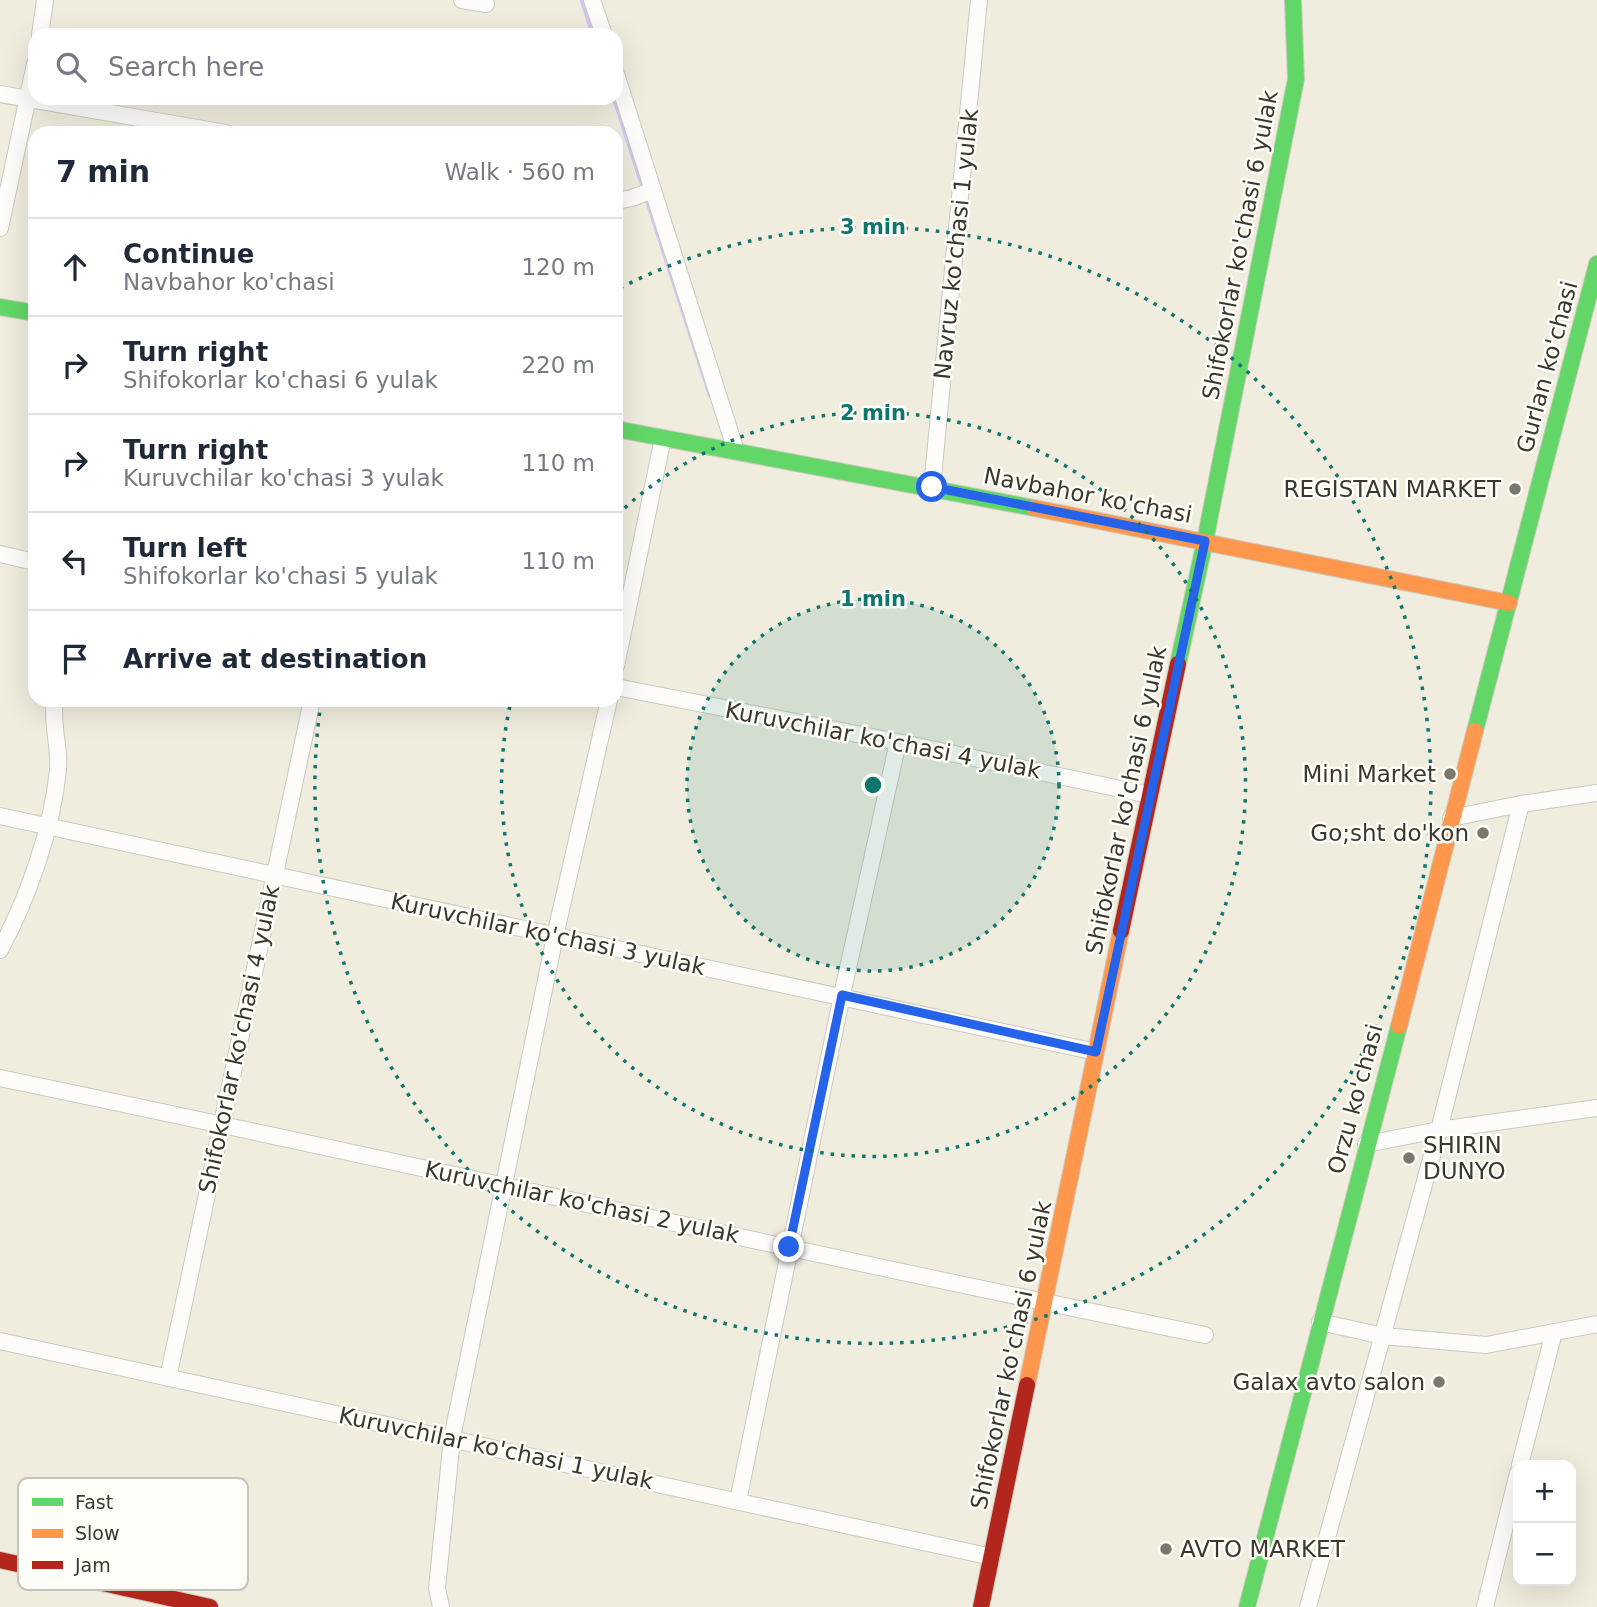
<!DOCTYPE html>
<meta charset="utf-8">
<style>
body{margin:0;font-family:"DejaVu Sans",sans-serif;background:#f2f2f3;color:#1f2937}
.controls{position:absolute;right:21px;bottom:21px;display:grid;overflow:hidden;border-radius:14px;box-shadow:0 7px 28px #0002}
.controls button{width:63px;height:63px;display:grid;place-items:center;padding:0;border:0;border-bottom:2px solid #e0e1e3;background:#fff;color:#1f2937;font:35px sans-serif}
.stop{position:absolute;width:21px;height:21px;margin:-16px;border:5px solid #2563eb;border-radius:50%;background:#fff}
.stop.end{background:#2563eb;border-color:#fff;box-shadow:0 2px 7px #0008}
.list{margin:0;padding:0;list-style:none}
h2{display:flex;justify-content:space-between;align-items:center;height:91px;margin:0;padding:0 28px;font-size:30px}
h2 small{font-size:23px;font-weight:400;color:#747a83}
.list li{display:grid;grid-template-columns:46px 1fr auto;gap:21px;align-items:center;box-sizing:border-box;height:98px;padding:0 28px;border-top:2px solid #e0e1e3}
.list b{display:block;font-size:26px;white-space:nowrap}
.list p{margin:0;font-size:23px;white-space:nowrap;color:#747a83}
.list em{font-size:23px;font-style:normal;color:#747a83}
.icon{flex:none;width:38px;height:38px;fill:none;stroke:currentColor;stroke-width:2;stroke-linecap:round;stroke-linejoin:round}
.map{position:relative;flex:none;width:1597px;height:1607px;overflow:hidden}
.search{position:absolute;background:#fff;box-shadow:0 7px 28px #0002;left:28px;top:28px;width:595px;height:77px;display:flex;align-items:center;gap:18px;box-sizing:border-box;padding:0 24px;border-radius:21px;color:#747a83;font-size:26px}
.panel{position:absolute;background:#fff;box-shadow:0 7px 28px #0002;left:28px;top:126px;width:595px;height:581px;border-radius:21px}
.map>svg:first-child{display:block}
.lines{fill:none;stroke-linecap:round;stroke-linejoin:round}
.stream{stroke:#d2c6f5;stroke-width:4.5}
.street-casing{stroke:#cbc9bd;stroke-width:18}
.fast-casing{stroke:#cbc9bd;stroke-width:18}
.slow-casing{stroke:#cbc9bd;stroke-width:18}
.jam-casing{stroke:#cbc9bd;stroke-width:18}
.street{stroke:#fdfcfa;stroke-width:16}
.fast{stroke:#63d668;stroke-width:16}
.slow{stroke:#ff974d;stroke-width:16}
.jam{stroke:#b3261e;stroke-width:16}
.route{stroke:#2563eb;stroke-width:9}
.ring{fill:none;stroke:#0f766e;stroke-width:3.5;stroke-dasharray:3.5 7}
.poi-dot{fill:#7a776c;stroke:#fffef9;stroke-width:2.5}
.labels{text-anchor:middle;stroke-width:5;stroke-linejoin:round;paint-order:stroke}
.street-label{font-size:23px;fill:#3a382e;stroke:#fffef9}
.poi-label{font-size:23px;fill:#3a382e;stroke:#fffef9;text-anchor:end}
.key{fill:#fffef9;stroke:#c4c3bc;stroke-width:2}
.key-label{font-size:19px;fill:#3a382e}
.centre{fill:#0f766e;stroke:#fffef9;stroke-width:3.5}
.ring-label{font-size:21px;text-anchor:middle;font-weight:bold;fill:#0f766e;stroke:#fffef9;stroke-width:5;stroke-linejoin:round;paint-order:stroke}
</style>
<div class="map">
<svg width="1597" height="1607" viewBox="0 0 1597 1607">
<rect width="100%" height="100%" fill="#f0edde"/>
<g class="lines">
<path class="stream" d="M 582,0 L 593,35
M 614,98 L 710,395"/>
<g class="street-casing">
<path id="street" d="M 462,0 L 486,4
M 592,0 L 604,35
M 40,35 L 45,0
M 616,74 L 736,451
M 0,94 L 226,133
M 616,201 L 632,198 L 653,190
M 0,228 L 35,64
M 932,487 L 979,0
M 0,554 L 35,562
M 616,666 L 663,438
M 616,687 L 898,742 L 1149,795
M 0,816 C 365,895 731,970 1096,1052
M 1451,818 L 1521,804 L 1597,793
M 0,950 C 28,898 52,830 58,770 C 60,747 51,723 55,700
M 0,1078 C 402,1161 802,1254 1205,1335
M 1366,1144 L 1439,1130 L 1597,1108
M 1320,1322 L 1383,1336 L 1486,1345 L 1597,1324
M 0,1341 L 992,1557
M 168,1378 L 312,700
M 1520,1465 L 1554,1332
M 738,1501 L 842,995 L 898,742
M 441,1607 L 437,1588 L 452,1438 L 555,936 L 609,700
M 1308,1607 L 1439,1130 L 1521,804
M 1485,1607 L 1518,1473"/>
</g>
<g class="fast-casing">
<path id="fast" d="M 0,307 L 35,313
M 616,429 L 1034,508
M 1178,664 L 1205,541 L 1296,79 L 1293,0
M 1475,731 L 1597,264
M 1247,1607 L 1399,1026"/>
</g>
<g class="slow-casing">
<path id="slow" d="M 1034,508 L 1509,603
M 1399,1026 L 1475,731
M 1027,1385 L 1121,931"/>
</g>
<g class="jam-casing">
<path id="jam" d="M 1121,931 L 1178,664
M 0,1560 L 210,1607
M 981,1607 L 1027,1385"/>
</g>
<use href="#street" class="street"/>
<use href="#fast" class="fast"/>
<use href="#slow" class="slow"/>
<use href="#jam" class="jam"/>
</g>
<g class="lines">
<path class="route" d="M 789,1247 L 842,995 L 1096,1052 L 1205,541 L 932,487"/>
</g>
<circle cx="873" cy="785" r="186" fill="#0f766e" fill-opacity=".12"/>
<g class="ring">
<circle cx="873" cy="785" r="186"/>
<path d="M617 515A372 372 0 1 1 511 701"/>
<path d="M620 288A558 558 0 1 1 321 703"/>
</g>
<g class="poi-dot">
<circle cx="1515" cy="489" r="7"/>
<circle cx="1450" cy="774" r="7"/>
<circle cx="1483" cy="833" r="7"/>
<circle cx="1409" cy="1158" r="7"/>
<circle cx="1439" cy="1382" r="7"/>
<circle cx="1166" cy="1549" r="7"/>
</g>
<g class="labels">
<g class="street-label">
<text transform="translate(956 244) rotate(-84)" y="8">Navruz ko'chasi 1 yulak</text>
<text transform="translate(1240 245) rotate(-79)" y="8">Shifokorlar ko'chasi 6 yulak</text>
<text transform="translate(1547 367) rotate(-75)" y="8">Gurlan ko'chasi</text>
<text transform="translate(1088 495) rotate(11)" y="8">Navbahor ko'chasi</text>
<text transform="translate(883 740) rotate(11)" y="8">Kuruvchilar ko'chasi 4 yulak</text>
<text transform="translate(1126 800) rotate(-78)" y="8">Shifokorlar ko'chasi 6 yulak</text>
<text transform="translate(548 934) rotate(12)" y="8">Kuruvchilar ko'chasi 3 yulak</text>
<text transform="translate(239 1039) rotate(-78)" y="8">Shifokorlar ko'chasi 4 yulak</text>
<text transform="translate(1355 1099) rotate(-75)" y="8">Orzu ko'chasi</text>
<text transform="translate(582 1202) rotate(12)" y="8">Kuruvchilar ko'chasi 2 yulak</text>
<text transform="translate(1011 1355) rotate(-78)" y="8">Shifokorlar ko'chasi 6 yulak</text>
<text transform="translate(496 1448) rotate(12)" y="8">Kuruvchilar ko'chasi 1 yulak</text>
</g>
<g class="poi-label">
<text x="1501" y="497">REGISTAN MARKET</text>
<text x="1436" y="782">Mini Market</text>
<text x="1469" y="841">Go;sht do'kon</text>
<text x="1423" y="1153" text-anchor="start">SHIRIN<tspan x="1423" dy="26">DUNYO</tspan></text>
<text x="1425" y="1390">Galax avto salon</text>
<text x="1180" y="1557" text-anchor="start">AVTO MARKET</text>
</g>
</g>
<rect x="18" y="1478" width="230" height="112" rx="10" class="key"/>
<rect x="32" y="1498" width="31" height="8" fill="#63d668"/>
<rect x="32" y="1529" width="31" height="9" fill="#ff974d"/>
<rect x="32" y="1561" width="31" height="8" fill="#b3261e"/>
<g class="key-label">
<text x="75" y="1509">Fast</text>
<text x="75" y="1540">Slow</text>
<text x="75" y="1572">Jam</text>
</g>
<circle cx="873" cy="785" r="10" class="centre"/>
<g class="ring-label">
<text x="873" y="234">3 min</text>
<text x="873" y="420">2 min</text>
<text x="873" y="606">1 min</text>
</g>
</svg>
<div class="controls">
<button>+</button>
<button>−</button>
</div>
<div class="stop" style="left:932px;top:487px"></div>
<div class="stop end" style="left:789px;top:1247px"></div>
<div class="search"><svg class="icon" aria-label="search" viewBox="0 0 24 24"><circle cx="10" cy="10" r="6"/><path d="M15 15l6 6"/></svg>Search here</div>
<section class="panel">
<h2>7 min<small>Walk · 560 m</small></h2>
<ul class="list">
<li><svg class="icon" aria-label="ahead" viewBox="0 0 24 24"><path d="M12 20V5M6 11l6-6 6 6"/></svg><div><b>Continue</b><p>Navbahor ko'chasi</p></div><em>120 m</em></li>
<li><svg class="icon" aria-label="right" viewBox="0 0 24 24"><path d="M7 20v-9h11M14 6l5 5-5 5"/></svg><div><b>Turn right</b><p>Shifokorlar ko'chasi 6 yulak</p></div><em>220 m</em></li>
<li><svg class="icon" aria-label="right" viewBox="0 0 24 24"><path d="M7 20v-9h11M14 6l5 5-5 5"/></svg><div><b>Turn right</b><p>Kuruvchilar ko'chasi 3 yulak</p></div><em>110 m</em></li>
<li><svg class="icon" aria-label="left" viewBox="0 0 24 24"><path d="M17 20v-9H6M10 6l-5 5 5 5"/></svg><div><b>Turn left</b><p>Shifokorlar ko'chasi 5 yulak</p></div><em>110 m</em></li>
<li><svg class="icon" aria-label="arrive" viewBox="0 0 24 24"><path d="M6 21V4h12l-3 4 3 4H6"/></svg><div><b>Arrive at destination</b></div></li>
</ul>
</section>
</div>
